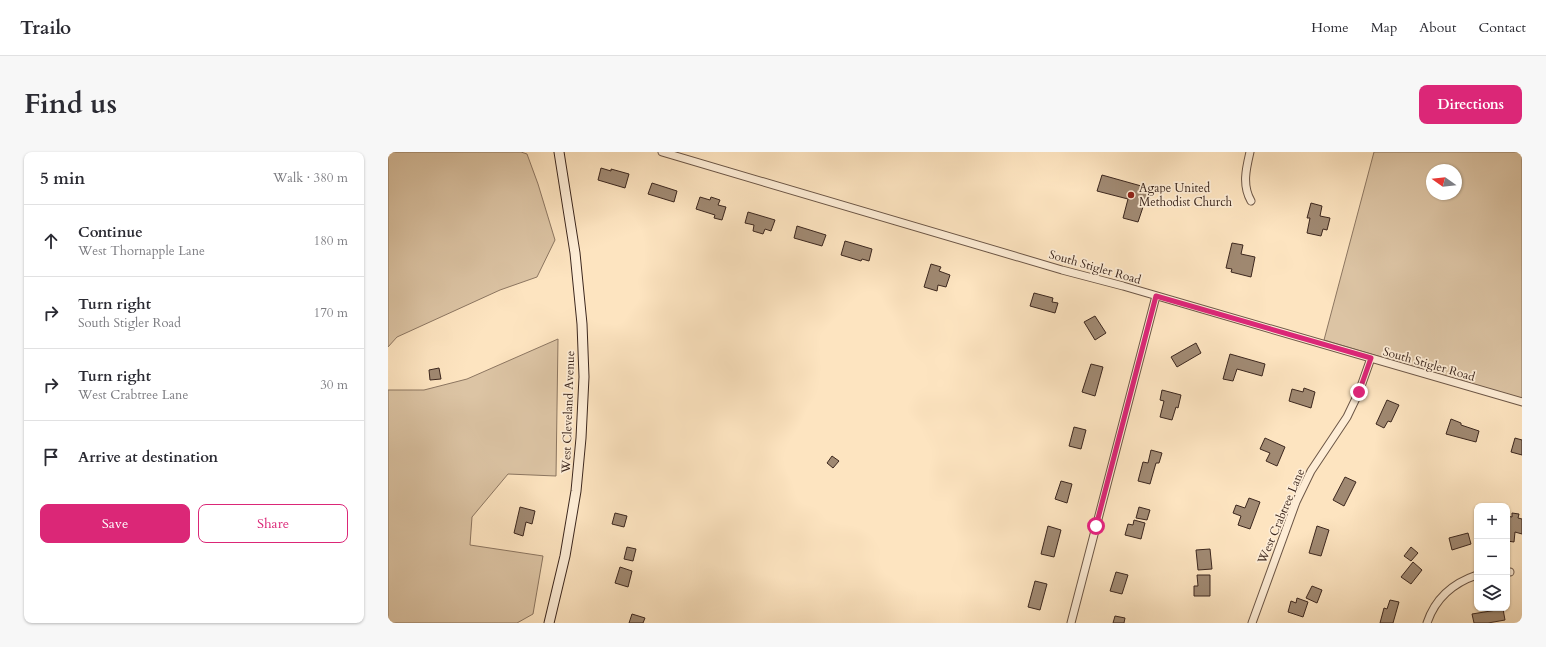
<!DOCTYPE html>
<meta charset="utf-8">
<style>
body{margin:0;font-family:Cardo,serif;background:#f7f7f7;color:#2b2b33}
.controls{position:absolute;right:12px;bottom:12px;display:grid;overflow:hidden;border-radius:8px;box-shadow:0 1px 3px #0004}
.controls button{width:36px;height:36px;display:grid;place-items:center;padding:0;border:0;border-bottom:1px solid #e1e1e2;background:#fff;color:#2b2b33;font:20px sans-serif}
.compass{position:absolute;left:1038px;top:12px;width:36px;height:36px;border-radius:50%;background:#fff;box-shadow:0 1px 3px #0004;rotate:285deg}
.stop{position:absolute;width:12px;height:12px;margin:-9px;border:3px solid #db2777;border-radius:50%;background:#fff}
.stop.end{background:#db2777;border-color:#fff;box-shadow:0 1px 4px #0008}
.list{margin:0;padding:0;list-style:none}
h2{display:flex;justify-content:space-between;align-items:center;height:52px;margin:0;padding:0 16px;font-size:17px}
h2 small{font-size:13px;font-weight:400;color:#7c7c81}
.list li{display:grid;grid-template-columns:26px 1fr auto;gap:12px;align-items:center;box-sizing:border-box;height:72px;padding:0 16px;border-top:1px solid #e1e1e2}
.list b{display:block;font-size:15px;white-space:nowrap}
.list p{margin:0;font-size:13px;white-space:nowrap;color:#7c7c81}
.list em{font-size:13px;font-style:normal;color:#7c7c81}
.actions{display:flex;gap:8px;padding:12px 16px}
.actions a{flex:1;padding:9px 0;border:1px solid #db2777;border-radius:8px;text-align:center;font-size:14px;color:#db2777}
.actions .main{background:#db2777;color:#fff}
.icon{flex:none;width:22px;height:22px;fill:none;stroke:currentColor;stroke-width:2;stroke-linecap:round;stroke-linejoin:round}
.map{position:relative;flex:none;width:1134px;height:471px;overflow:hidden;border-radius:8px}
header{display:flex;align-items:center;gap:24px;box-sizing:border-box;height:56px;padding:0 20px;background:#fff;border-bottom:1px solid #e1e1e2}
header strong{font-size:19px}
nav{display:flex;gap:22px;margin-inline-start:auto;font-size:14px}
.intro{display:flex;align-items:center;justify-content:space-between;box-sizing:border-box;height:96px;padding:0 24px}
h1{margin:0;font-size:28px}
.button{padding:10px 18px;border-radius:8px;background:#db2777;color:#fff;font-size:14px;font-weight:700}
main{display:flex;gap:24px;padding:0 24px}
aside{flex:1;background:#fff;border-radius:8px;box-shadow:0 1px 3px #0004}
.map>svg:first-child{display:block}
.green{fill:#dcc4a4;stroke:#8c7661;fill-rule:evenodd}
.building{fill:#a08972;stroke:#3c271e}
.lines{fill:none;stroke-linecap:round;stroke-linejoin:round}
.minor-casing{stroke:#6c5646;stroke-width:9}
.secondary-casing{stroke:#3c271e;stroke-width:11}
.minor{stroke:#feedd6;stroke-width:7}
.secondary{stroke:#feedd6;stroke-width:9}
.route{stroke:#db2777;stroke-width:5}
.poi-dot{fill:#8f2418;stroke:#feedd6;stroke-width:1.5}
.labels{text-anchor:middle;stroke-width:3.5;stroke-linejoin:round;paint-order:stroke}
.poi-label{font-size:12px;fill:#3c271e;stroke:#feedd6;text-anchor:start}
.street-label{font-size:12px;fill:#3c271e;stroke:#feedd6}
</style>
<header>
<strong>Trailo</strong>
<nav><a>Home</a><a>Map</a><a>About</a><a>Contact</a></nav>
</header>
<div class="intro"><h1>Find us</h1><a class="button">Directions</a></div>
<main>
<aside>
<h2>5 min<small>Walk · 380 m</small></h2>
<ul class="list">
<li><svg class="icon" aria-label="ahead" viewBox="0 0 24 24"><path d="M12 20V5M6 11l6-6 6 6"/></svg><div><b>Continue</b><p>West Thornapple Lane</p></div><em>180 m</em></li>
<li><svg class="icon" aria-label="right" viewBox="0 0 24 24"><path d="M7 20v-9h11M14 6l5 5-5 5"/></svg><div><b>Turn right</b><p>South Stigler Road</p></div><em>170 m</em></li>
<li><svg class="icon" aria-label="right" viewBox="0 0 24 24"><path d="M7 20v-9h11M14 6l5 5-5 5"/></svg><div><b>Turn right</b><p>West Crabtree Lane</p></div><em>30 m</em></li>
<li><svg class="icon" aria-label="arrive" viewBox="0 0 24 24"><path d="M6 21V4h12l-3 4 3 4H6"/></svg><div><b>Arrive at destination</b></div></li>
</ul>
<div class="actions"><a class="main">Save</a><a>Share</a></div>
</aside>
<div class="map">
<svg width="1134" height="471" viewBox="0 0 1134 471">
<rect width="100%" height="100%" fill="#fde4c0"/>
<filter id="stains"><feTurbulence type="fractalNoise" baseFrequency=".005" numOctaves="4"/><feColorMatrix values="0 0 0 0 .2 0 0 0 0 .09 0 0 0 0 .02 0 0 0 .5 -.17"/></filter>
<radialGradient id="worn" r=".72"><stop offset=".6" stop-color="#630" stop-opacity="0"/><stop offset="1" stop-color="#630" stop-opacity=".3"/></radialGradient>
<path class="green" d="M 0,0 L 133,0 L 139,2 L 150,32 L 167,88 L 149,125 L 112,138 L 9,185 L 0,195 Z
M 986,0 L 1134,0 L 1134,247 L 936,188 ZM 1044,18 L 1068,18 L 1068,42 L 1044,42 Z
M 170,187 L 168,324 L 120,322 L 84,365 L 82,393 L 155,404 L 145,462 L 129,471 L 0,471 L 0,238 L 36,238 L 79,227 Z"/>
<path class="building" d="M 213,16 L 223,19 L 223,17 L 241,22 L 237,36 L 210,28 Z
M 714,23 L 764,37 L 760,53 L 756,52 L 750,70 L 735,66 L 740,47 L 709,39 Z
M 264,31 L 289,39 L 286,50 L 260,42 Z
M 312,45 L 322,48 L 323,45 L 332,48 L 330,53 L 338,55 L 334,68 L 326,66 L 327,63 L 308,57 Z
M 923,51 L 934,54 L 932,64 L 942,66 L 939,78 L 935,77 L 933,84 L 919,81 L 922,66 L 919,66 Z
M 360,60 L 387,68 L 383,79 L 377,77 L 375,82 L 365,79 L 366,73 L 357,71 Z
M 409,74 L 438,83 L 434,94 L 406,86 Z
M 457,89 L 484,97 L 481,109 L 474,107 L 473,109 L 453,103 Z
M 844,91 L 855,93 L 853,102 L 867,105 L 863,125 L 843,120 L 844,117 L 838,116 Z
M 543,112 L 553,115 L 551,119 L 562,123 L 558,135 L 550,133 L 549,139 L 536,135 Z
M 646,141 L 665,146 L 664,150 L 670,151 L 667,161 L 642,154 Z
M 707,164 L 718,181 L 707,188 L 696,170 Z
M 808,191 L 813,201 L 789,215 L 783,205 Z
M 842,202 L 877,212 L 874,224 L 849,217 L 845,229 L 835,227 Z
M 703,212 L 715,215 L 707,244 L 694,240 Z
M 51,216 L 53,227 L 42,228 L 41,218 Z
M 916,236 L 927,240 L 923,256 L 901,249 L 904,237 L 915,240 Z
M 774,238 L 793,243 L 790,256 L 788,255 L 784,268 L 772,265 L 776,249 L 772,248 Z
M 999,248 L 1011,253 L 1003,270 L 1000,269 L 996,276 L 988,272 Z
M 1063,267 L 1073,271 L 1073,273 L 1091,279 L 1088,290 L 1058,282 Z
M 686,275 L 698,278 L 693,297 L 681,294 Z
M 877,286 L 897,295 L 889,314 L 878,309 L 882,301 L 872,297 Z
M 1127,286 L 1134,288 L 1134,303 L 1123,300 Z
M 763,298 L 774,301 L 771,311 L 768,311 L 762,332 L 750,329 L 755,310 L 760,311 Z
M 444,304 L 451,309 L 445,316 L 439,311 Z
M 957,325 L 968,330 L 956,354 L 945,348 Z
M 673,329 L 684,332 L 679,351 L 667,347 Z
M 861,346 L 872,350 L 862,377 L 850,373 L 853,364 L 845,361 L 848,353 L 857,356 Z
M 132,355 L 147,359 L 144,372 L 138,370 L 135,384 L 126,381 Z
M 751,355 L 762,358 L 759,368 L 748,366 Z
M 227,361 L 239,364 L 236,375 L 224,372 Z
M 1124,361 L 1131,362 L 1130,366 L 1134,367 L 1134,382 L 1127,380 L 1126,390 L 1119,389 L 1119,364 L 1124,365 Z
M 746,368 L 757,371 L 753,387 L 737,383 L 740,372 L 745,373 Z
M 660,374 L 673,378 L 666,405 L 653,402 Z
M 929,374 L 941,378 L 933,404 L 921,401 Z
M 1080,381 L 1083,392 L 1064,398 L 1061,386 Z
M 239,395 L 248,397 L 245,409 L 236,407 Z
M 1023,395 L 1030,401 L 1023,409 L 1016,404 Z
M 822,397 L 824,417 L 810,418 L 808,398 Z
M 1025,410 L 1034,418 L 1023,432 L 1013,425 Z
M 232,415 L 244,419 L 240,435 L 227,431 Z
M 728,420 L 740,423 L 734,442 L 722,439 Z
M 809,423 L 822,423 L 822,444 L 806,444 L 806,434 L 810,434 Z
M 647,429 L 659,432 L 652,458 L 640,455 Z
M 924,434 L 934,438 L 929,451 L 918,446 Z
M 909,446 L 920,450 L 915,465 L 900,460 L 903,449 L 908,451 Z
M 1002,448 L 1011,450 L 1005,471 L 992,471 L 996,456 L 999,457 Z
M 1115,457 L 1117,468 L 1100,471 L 1086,471 L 1084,462 Z
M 244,462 L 257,466 L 255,471 L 241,471 Z
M 727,464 L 737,466 L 736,471 L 725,471 Z"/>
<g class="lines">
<g class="minor-casing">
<path id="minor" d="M 274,0 L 674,118 L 735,134 L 1134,250
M 862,0 C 858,17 854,33 863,49
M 1119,420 L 1122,420
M 683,471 L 768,144
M 864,471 L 908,350 L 923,319 L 959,265 L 971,240 L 983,206
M 1039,471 C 1047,447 1065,431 1089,423"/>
</g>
<g class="secondary-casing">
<path id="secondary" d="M 161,471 L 177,404 L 188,339 L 193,286 L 196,225 L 194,172 L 187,101 L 171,0"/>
</g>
<use href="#minor" class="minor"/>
<use href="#secondary" class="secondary"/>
</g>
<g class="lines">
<path class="route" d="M 708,374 L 768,144 L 983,206 L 971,240"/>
</g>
<circle class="poi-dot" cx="743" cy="43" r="4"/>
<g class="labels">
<g class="poi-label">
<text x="751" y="40">Agape United<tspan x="751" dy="14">Methodist Church</tspan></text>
</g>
<g class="street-label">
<text transform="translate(707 115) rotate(16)" y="4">South Stigler Road</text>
<text transform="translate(1041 212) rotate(16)" y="4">South Stigler Road</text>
<text transform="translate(180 260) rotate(-88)" y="4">West Cleveland Avenue</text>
<text transform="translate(893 364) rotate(-67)" y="4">West Crabtree Lane</text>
</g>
</g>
<rect width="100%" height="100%" filter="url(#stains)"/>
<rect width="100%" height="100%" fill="url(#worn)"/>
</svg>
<div class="controls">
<button>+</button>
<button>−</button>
<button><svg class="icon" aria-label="layers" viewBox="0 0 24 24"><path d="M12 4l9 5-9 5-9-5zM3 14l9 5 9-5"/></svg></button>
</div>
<svg class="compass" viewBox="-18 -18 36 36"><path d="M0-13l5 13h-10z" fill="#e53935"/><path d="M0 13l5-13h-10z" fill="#7c7c81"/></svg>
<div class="stop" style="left:708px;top:374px"></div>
<div class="stop end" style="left:971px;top:240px"></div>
</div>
</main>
